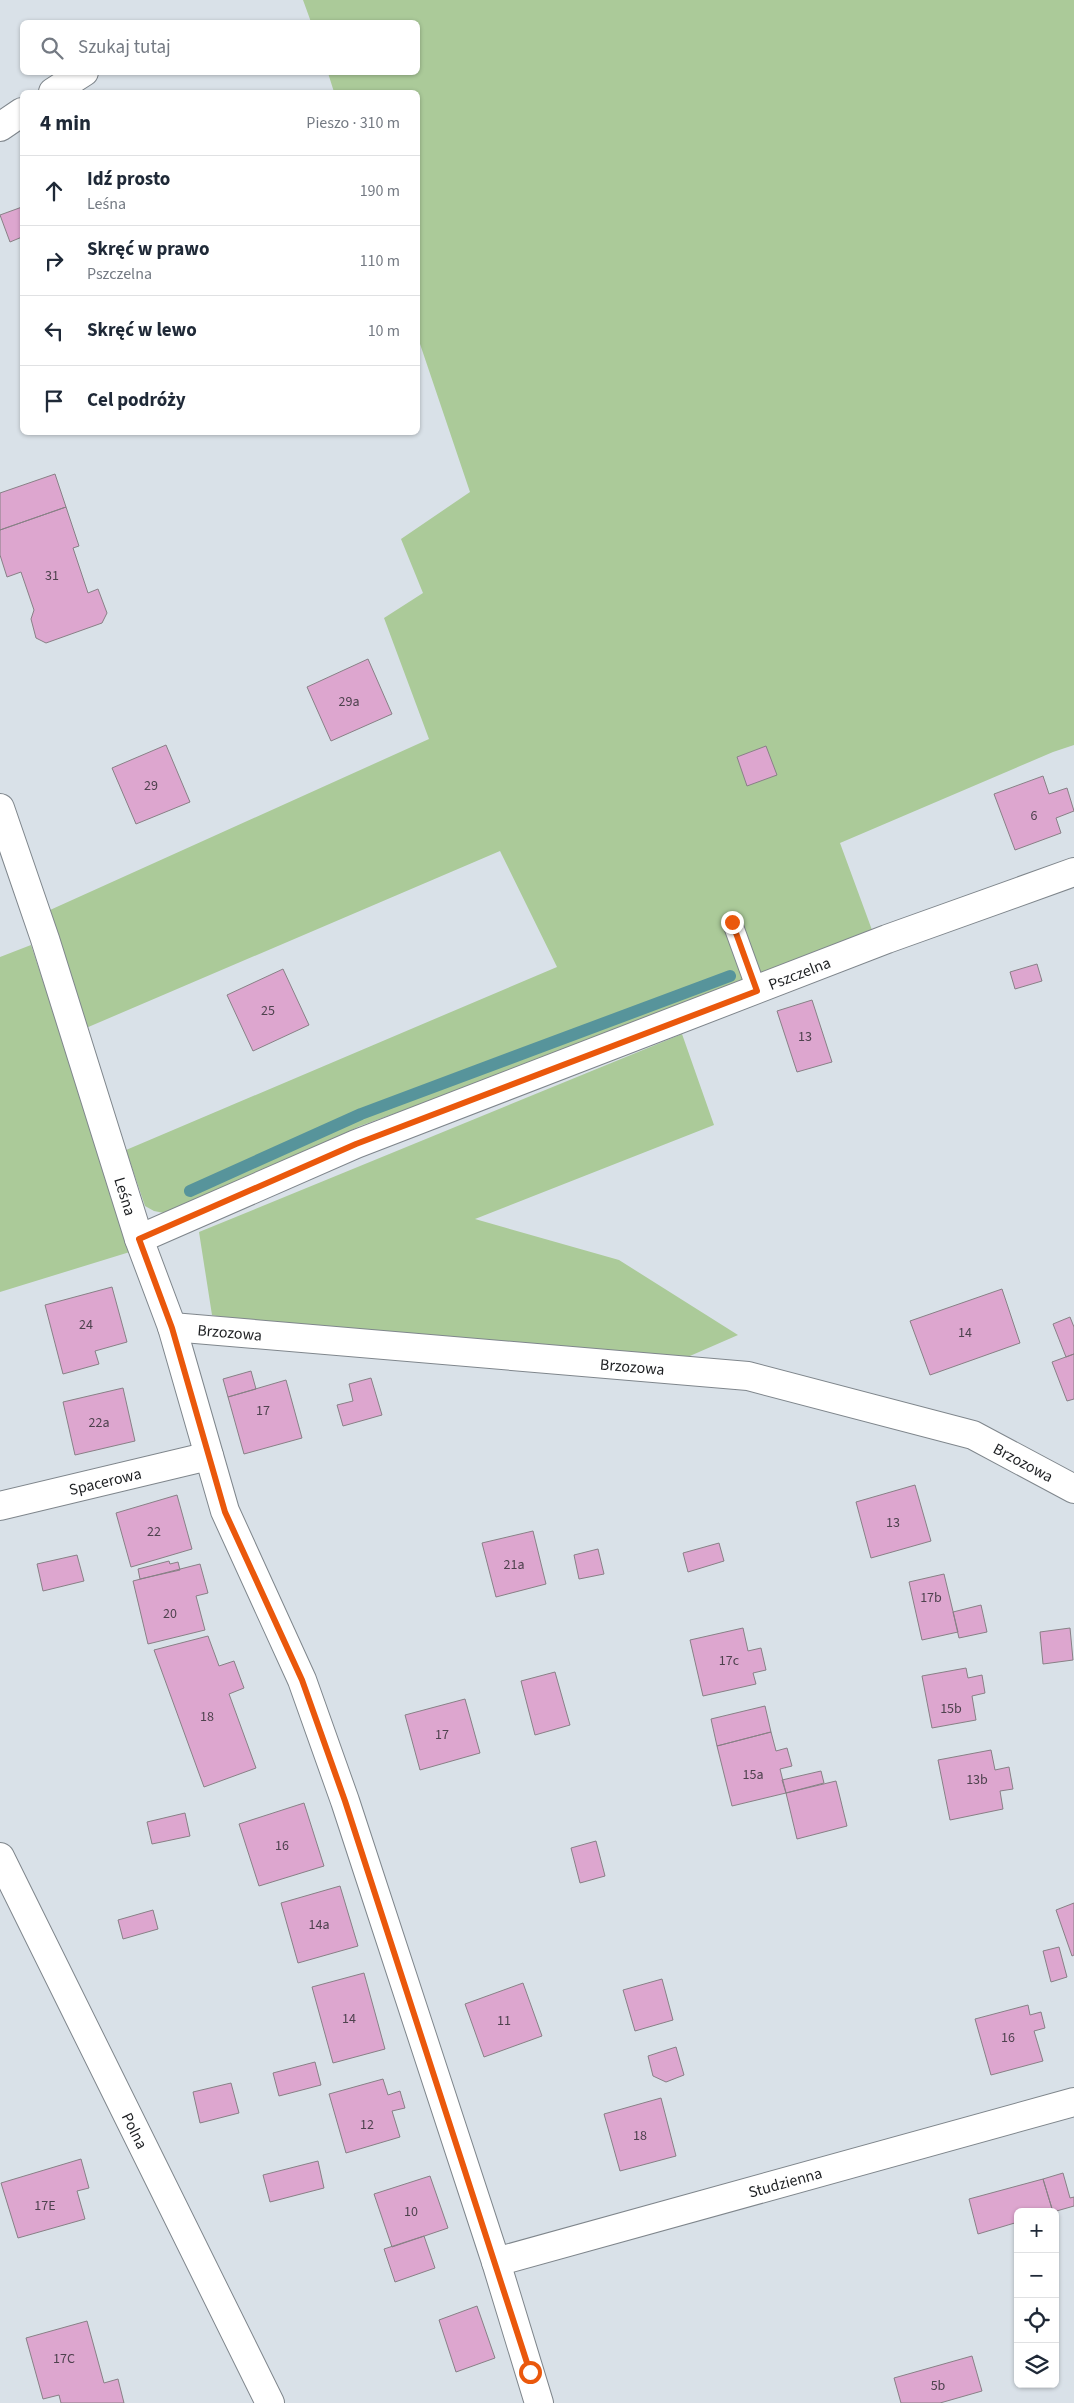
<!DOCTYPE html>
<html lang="pl">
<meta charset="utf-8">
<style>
body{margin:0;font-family:"Source Sans 3",sans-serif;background:#f6f6f7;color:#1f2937}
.controls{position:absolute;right:15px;bottom:15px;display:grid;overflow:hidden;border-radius:8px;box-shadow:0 1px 4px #0004}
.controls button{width:45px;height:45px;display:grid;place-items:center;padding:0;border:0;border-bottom:1px solid #e0e1e3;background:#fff;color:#1f2937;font:25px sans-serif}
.stop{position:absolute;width:15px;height:15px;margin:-11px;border:4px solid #ea580c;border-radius:50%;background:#fff}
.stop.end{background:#ea580c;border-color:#fff;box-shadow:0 1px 5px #0008}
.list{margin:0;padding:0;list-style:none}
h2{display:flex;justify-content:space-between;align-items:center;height:65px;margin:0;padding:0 20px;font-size:21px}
h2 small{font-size:16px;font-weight:400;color:#747a83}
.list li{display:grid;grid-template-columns:32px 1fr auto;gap:15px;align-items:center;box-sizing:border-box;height:70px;padding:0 20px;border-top:1px solid #e0e1e3}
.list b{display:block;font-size:19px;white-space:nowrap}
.list p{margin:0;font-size:16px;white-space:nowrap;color:#747a83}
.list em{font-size:16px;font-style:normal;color:#747a83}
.icon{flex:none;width:28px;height:28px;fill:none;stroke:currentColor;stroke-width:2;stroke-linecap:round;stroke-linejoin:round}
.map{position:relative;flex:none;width:1074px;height:2403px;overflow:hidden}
.search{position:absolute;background:#fff;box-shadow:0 1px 4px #0004;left:20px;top:20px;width:400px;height:55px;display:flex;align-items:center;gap:12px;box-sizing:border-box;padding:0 18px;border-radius:8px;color:#747a83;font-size:19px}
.panel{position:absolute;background:#fff;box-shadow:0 1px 4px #0004;left:20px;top:90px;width:400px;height:345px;border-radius:8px}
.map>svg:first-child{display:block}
.green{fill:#abca99}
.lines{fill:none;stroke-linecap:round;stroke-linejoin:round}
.stream{stroke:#57949b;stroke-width:12}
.building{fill:#dda6cf;stroke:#888086}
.service-casing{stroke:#7f868c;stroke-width:21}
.minor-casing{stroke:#7f868c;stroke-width:30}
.service{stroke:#fff;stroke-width:19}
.minor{stroke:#fff;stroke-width:28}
.route{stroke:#ea580c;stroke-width:6}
.labels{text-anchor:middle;stroke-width:4.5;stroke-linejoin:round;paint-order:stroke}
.number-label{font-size:14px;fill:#4e424e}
.street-label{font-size:16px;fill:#1e2023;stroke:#fff}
</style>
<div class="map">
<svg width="1074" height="2403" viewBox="0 0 1074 2403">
<rect width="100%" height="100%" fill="#d9e1e8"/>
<path class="green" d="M 303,0 L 1074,0 L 1074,745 L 1053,752 L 840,843 L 872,930 L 681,1010 L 360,1126 L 202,1202 L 164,1213 L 154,1211 L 145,1206 L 126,1150 L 557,967 L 500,851 L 86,1028 L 50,910 L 429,739 L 384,618 L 423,593 L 401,539 L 470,492 L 418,338 L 418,92 L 334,92 L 328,73 L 418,72 L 418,22 L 311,22 Z
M 31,945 L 133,1251 L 0,1292 L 0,957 Z
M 682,1034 L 714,1125 L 475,1219 L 619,1260 L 738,1335 L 683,1359 L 264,1326 L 212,1315 L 199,1232 Z"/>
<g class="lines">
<path class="stream" d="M 190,1191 L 361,1114 L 730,976"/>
</g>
<path class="building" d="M 22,207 L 22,237 L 10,242 L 0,215 Z
M 55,474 L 66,507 L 0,530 L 0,493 Z
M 66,507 L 79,546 L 73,548 L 88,593 L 98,589 L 107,613 L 102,623 L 46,643 L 36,638 L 31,619 L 34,610 L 21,572 L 7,577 L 0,555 L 0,530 Z
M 368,659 L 392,714 L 331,741 L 307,687 Z
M 166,745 L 190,802 L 136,824 L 112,768 Z
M 766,746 L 777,775 L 747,786 L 737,757 Z
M 1043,776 L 1049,794 L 1067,788 L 1074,811 L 1056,818 L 1061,833 L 1015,850 L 994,794 Z
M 1037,964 L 1042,981 L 1015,989 L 1010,972 Z
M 283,969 L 309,1025 L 253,1051 L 227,995 Z
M 812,1000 L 832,1062 L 797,1072 L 777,1011 Z
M 112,1287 L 127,1342 L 95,1351 L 99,1364 L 63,1374 L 45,1305 Z
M 1002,1289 L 1020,1343 L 930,1375 L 910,1321 Z
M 1070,1317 L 1074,1327 L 1074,1354 L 1066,1357 L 1053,1324 Z
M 1074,1354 L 1074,1399 L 1067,1401 L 1052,1362 Z
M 251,1371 L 256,1389 L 228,1397 L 223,1379 Z
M 371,1378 L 382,1415 L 343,1426 L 337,1405 L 353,1401 L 349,1384 Z
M 286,1380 L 302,1438 L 244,1454 L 228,1397 Z
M 123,1388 L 135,1441 L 75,1455 L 63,1402 Z
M 915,1485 L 931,1541 L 871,1558 L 856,1502 Z
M 177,1495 L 192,1549 L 131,1567 L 116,1513 Z
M 533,1531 L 546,1584 L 496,1597 L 482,1543 Z
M 719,1543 L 724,1561 L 688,1572 L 683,1553 Z
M 598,1549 L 604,1574 L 579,1579 L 574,1555 Z
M 77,1555 L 84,1581 L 43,1591 L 37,1564 Z
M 169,1561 L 170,1564 L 178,1562 L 180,1570 L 140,1579 L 138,1569 Z
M 200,1564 L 208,1593 L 196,1596 L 205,1630 L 148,1644 L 133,1581 Z
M 944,1574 L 958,1632 L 922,1640 L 909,1582 Z
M 981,1605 L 987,1632 L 959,1638 L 953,1612 Z
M 743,1628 L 748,1651 L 761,1648 L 766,1670 L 753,1673 L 756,1684 L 703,1696 L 690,1640 Z
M 1070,1628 L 1073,1660 L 1043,1664 L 1040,1632 Z
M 208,1636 L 219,1666 L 234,1661 L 244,1688 L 229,1694 L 256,1768 L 204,1787 L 154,1650 Z
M 966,1668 L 968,1678 L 982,1675 L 985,1693 L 972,1696 L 976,1720 L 932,1728 L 922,1676 Z
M 555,1672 L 570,1725 L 535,1735 L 521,1681 Z
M 465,1699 L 480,1753 L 420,1770 L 405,1715 Z
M 765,1706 L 771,1732 L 717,1746 L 711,1719 Z
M 771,1732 L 776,1751 L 787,1748 L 792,1766 L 780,1769 L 786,1793 L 732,1806 L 717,1746 Z
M 991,1750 L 995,1770 L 1009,1767 L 1013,1789 L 1000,1791 L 1003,1809 L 950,1820 L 938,1760 Z
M 821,1771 L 824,1783 L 786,1793 L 782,1780 Z
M 836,1781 L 847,1826 L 797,1839 L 786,1793 Z
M 304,1803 L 324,1866 L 259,1886 L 239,1824 Z
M 185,1813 L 190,1836 L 152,1844 L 147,1822 Z
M 596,1841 L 605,1876 L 580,1883 L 571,1848 Z
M 340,1886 L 358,1946 L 298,1963 L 281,1903 Z
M 1074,1903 L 1074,1955 L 1072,1956 L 1056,1910 Z
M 153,1910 L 158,1929 L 123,1939 L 118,1920 Z
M 1059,1947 L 1067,1977 L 1051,1982 L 1043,1951 Z
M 364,1973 L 385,2049 L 333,2063 L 312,1987 Z
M 662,1979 L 673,2020 L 635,2031 L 623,1990 Z
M 523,1983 L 542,2036 L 484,2057 L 465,2004 Z
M 1028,2005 L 1030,2015 L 1041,2012 L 1045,2028 L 1034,2031 L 1043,2061 L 991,2075 L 975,2019 Z
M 676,2047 L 684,2075 L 666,2082 L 653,2076 L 648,2056 Z
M 315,2062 L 321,2085 L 279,2096 L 273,2073 Z
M 383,2079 L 388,2095 L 400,2091 L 405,2108 L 392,2111 L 400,2137 L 346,2153 L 329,2094 Z
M 231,2083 L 239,2113 L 200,2123 L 193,2092 Z
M 661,2098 L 676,2156 L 620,2171 L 604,2114 Z
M 81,2159 L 89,2188 L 77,2191 L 85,2219 L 18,2238 L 1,2183 Z
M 318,2161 L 324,2188 L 270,2202 L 263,2175 Z
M 1063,2173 L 1070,2198 L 1074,2197 L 1074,2206 L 1053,2212 L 1043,2179 Z
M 430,2176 L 448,2228 L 392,2247 L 374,2194 Z
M 1043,2179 L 1053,2212 L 1018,2212 L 1018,2222 L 978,2234 L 969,2199 Z
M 424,2236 L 435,2268 L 395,2282 L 384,2249 Z
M 477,2306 L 495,2358 L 456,2372 L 439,2320 Z
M 87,2321 L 104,2383 L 118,2379 L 124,2403 L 61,2403 L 59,2395 L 43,2399 L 26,2338 Z
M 972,2356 L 982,2391 L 940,2403 L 901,2403 L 894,2378 Z"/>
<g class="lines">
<g class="service-casing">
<path id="service" d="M 732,922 L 757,991"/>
</g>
<g class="minor-casing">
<g id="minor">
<path d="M 53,92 L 84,72"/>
<path d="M 0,127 L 22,112"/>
<path id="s1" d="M 0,808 L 45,939 L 139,1239 L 172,1327 L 225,1511 L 302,1680 L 345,1801 L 496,2262 L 539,2403"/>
<path id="s2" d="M 139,1239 L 356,1144 L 887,939 L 1074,872"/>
<path id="s3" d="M 172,1327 L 748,1376 L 973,1435 L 1074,1489"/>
<path id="s4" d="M 0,1506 L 209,1456"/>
<path id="s5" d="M 0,1857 L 270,2403"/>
<path id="s6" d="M 496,2262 L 1074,2102"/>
</g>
</g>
<use href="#service" class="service"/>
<use href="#minor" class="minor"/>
</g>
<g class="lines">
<path class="route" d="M 530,2372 L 345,1801 L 302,1680 L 225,1512 L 172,1328 L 139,1239 L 356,1144 L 757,991 L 732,922"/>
</g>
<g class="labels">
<g class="number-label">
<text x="52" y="580">31</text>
<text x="349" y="706">29a</text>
<text x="151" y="790">29</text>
<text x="1034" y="820">6</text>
<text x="268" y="1015">25</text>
<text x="805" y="1041">13</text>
<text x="86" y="1329">24</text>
<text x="965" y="1337">14</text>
<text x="263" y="1415">17</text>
<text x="99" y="1427">22a</text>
<text x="893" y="1527">13</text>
<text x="154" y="1536">22</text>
<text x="514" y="1569">21a</text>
<text x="931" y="1602">17b</text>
<text x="170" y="1618">20</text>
<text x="729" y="1665">17c</text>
<text x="951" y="1713">15b</text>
<text x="207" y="1721">18</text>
<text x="442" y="1739">17</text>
<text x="753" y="1779">15a</text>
<text x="977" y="1784">13b</text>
<text x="282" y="1850">16</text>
<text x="319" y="1929">14a</text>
<text x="349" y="2023">14</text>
<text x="504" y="2025">11</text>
<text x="1008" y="2042">16</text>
<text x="367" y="2129">12</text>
<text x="640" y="2140">18</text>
<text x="45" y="2210">17E</text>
<text x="411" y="2216">10</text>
<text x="64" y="2363">17C</text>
<text x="938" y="2390">5b</text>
</g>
<g class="street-label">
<text dy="6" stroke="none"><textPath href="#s2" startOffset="712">Pszczelna</textPath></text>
<text dy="6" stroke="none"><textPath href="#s1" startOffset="408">Leśna</textPath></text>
<text dy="6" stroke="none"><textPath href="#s3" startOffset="58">Brzozowa</textPath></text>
<text dy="6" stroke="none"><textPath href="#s3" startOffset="462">Brzozowa</textPath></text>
<text dy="6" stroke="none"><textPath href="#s3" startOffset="868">Brzozowa</textPath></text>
<text dy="6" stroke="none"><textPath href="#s4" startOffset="108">Spacerowa</textPath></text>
<text dy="6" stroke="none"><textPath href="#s5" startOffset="305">Polna</textPath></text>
<text dy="6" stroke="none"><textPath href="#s6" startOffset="300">Studzienna</textPath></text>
</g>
</g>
</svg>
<div class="controls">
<button>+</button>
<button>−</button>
<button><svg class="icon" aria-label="locate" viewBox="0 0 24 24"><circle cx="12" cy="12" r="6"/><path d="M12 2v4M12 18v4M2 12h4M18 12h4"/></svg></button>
<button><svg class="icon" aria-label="layers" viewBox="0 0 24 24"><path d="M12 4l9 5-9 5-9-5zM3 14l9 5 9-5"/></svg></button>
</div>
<div class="stop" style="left:530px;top:2372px"></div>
<div class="stop end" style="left:732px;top:922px"></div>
<div class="search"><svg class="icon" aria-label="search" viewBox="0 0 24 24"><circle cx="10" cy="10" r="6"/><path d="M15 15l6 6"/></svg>Szukaj tutaj</div>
<section class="panel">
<h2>4 min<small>Pieszo · 310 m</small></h2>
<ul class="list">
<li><svg class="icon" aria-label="ahead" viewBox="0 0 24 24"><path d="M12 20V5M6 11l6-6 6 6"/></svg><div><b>Idź prosto</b><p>Leśna</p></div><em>190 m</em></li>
<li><svg class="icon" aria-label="right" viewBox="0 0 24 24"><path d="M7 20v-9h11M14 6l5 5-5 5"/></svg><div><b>Skręć w prawo</b><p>Pszczelna</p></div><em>110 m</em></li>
<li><svg class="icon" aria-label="left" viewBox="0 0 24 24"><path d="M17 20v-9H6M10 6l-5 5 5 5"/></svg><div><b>Skręć w lewo</b></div><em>10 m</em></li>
<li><svg class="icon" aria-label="arrive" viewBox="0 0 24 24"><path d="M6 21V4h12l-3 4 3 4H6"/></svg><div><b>Cel podróży</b></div></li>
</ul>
</section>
</div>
